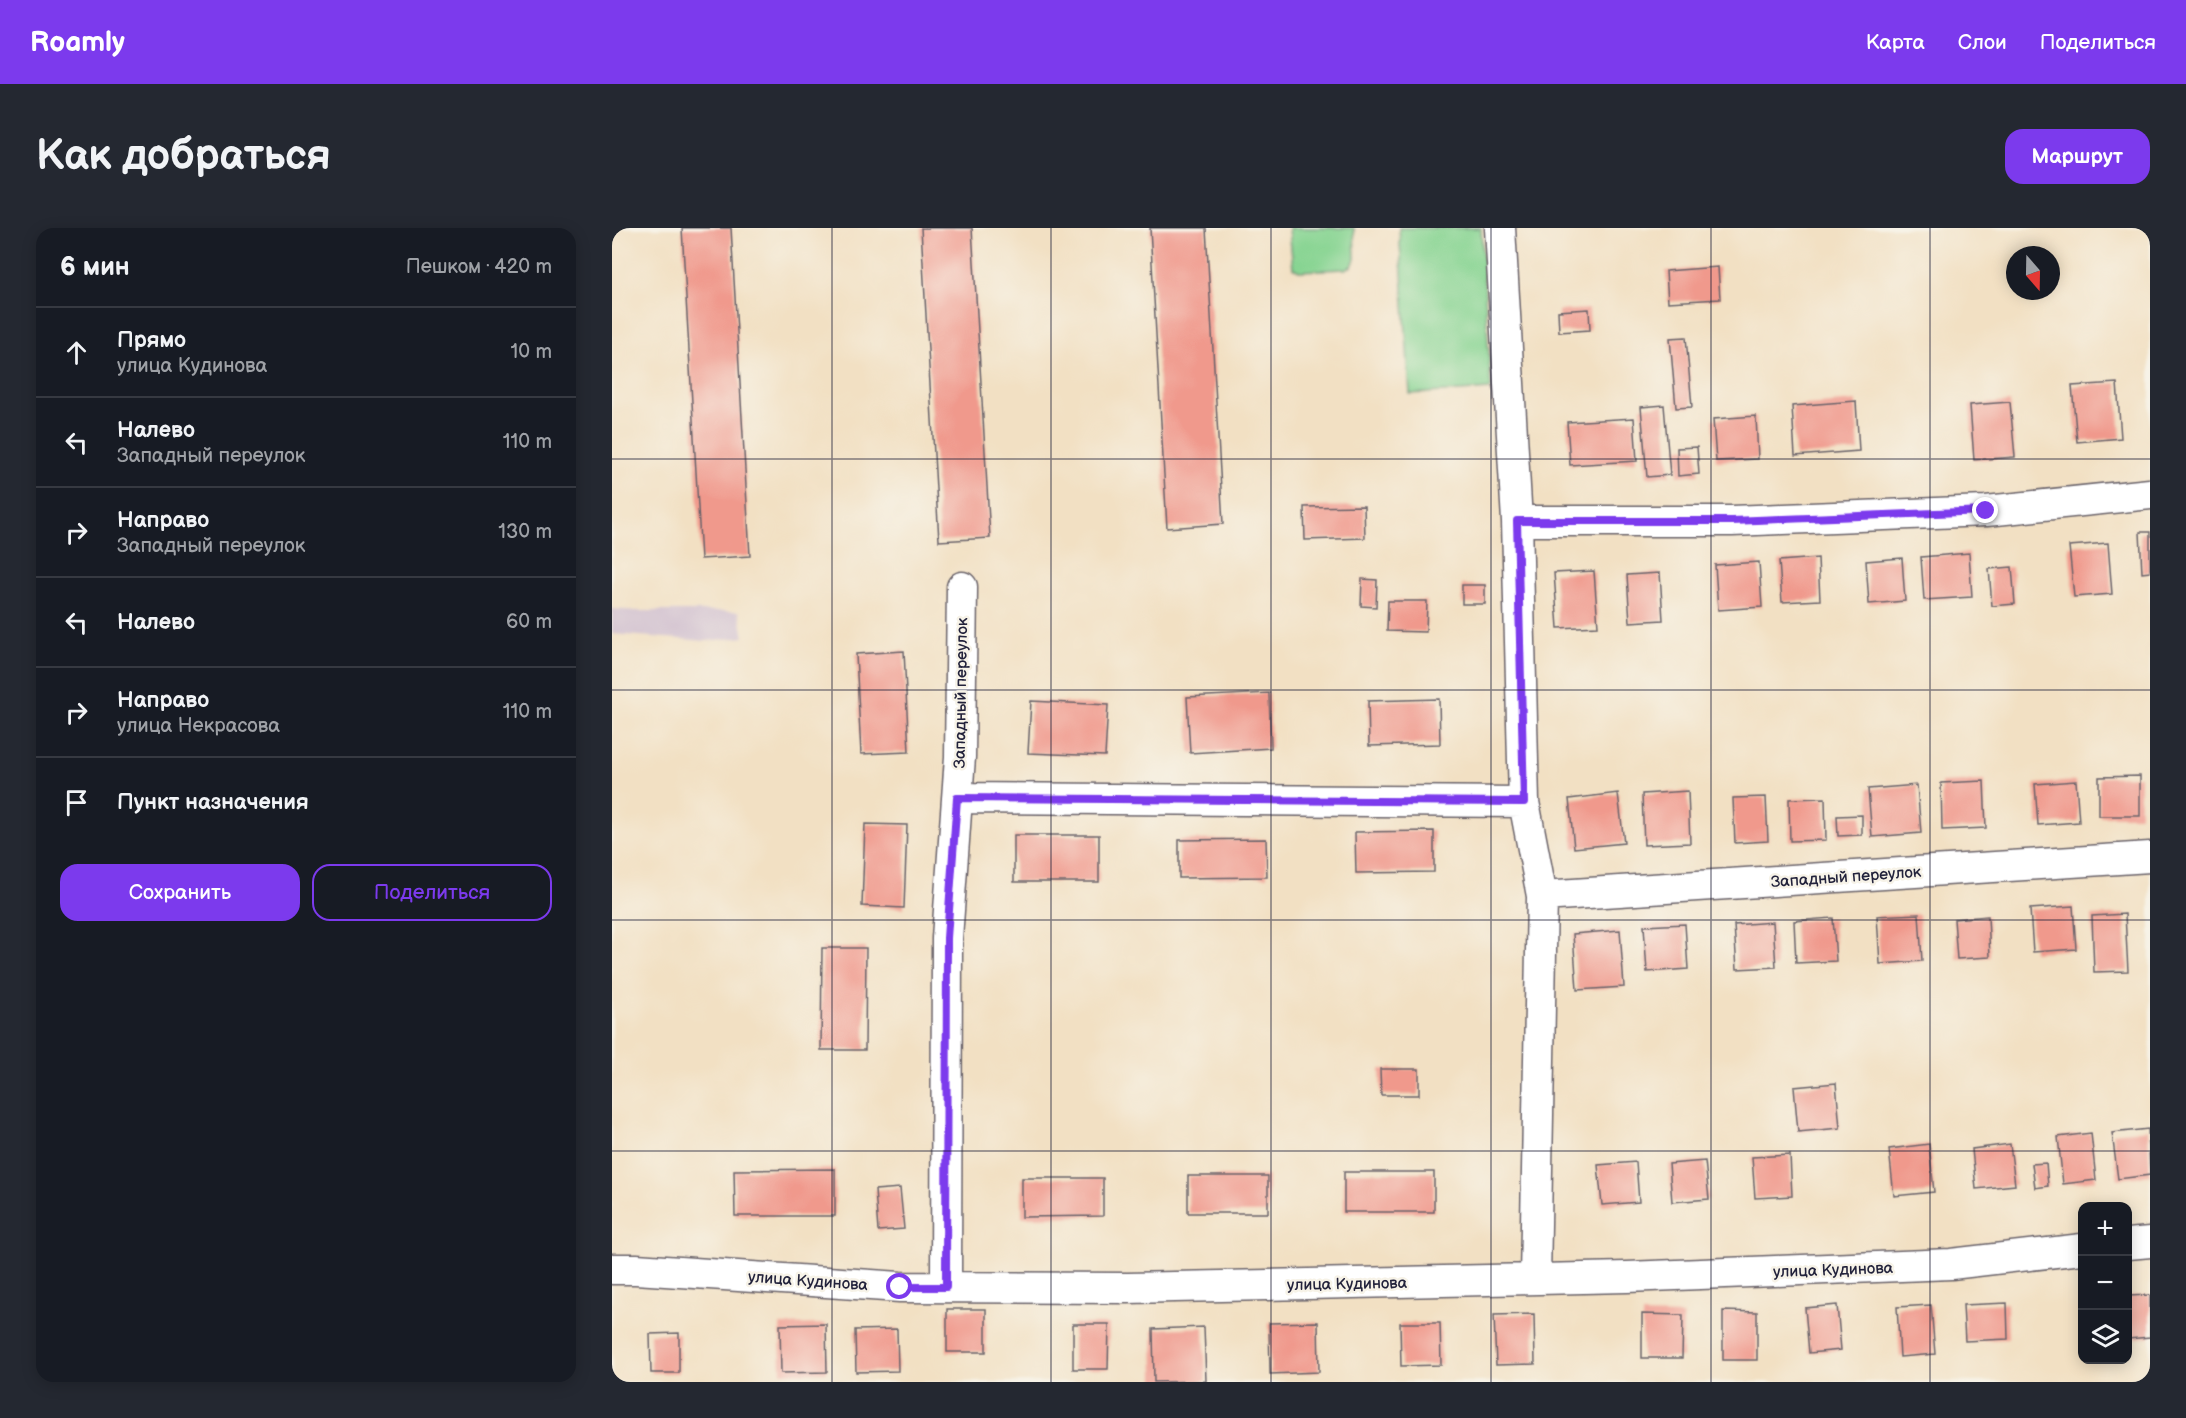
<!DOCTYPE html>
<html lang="ru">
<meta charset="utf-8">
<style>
body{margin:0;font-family:"Balsamiq Sans",sans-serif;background:#242831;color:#f1f3f6}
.controls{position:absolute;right:18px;bottom:18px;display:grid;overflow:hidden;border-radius:12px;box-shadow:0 3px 15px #0003}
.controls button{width:54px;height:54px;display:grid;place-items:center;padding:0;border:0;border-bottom:2px solid #363941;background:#171b24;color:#f1f3f6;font:30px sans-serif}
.compass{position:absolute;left:1394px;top:18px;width:54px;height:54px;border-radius:50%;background:#171b24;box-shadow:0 3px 15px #0003;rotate:160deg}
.stop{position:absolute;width:18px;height:18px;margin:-14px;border:4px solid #7c3aed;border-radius:50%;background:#fff}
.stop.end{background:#7c3aed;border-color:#fff;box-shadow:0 2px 6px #0008}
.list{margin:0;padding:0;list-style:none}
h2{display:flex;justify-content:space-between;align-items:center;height:78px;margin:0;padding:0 24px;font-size:26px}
h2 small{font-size:20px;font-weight:400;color:#9ea1a6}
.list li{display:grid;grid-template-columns:39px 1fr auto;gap:18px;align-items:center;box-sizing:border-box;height:90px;padding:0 24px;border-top:2px solid #363941}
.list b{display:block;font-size:22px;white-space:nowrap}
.list p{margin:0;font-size:20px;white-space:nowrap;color:#9ea1a6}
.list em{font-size:20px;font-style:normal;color:#9ea1a6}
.actions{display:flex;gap:12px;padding:18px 24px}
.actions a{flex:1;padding:14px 0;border:2px solid #7c3aed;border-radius:18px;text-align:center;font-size:21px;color:#7c3aed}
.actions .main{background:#7c3aed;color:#fff}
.icon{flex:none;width:33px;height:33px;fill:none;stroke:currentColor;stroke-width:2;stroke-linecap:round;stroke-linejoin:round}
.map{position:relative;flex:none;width:1538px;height:1154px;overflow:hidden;border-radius:18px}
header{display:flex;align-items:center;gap:36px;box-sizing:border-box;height:84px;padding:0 30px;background:#7c3aed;color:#fff}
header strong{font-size:28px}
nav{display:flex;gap:33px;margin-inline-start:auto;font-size:21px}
.intro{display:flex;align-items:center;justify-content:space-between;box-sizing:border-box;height:144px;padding:0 36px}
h1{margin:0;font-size:42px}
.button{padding:15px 27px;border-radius:18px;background:#7c3aed;color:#fff;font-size:21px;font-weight:700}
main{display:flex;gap:36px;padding:0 36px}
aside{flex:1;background:#171b24;border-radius:18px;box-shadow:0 3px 15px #0003}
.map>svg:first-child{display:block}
.industrial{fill:#cfbdce}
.green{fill:#87d492;stroke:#547b66;stroke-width:1.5}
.building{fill:#f0998c}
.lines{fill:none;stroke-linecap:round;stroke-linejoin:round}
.minor-casing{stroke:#6b646b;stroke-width:33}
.minor{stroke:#fff;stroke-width:30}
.route{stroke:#7c3aed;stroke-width:8}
.grid{fill:none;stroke:#22223b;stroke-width:1.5;stroke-opacity:0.55}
.labels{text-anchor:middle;stroke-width:5;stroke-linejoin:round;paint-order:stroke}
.street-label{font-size:16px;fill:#22223b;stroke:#f7f3e8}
</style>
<header>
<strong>Roamly</strong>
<nav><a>Карта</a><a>Слои</a><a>Поделиться</a></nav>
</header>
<div class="intro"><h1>Как добраться</h1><a class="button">Маршрут</a></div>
<main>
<aside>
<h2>6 мин<small>Пешком · 420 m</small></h2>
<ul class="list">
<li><svg class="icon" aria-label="ahead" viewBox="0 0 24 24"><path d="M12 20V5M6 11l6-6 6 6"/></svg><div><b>Прямо</b><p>улица Кудинова</p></div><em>10 m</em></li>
<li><svg class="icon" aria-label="left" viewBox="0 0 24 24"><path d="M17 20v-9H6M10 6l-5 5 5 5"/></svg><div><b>Налево</b><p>Западный переулок</p></div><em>110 m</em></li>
<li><svg class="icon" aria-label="right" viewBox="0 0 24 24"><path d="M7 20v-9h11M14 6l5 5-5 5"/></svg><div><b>Направо</b><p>Западный переулок</p></div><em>130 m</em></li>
<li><svg class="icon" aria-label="left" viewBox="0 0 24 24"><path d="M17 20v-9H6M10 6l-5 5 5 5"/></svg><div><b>Налево</b></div><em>60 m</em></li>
<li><svg class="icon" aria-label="right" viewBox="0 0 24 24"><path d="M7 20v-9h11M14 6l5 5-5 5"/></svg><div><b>Направо</b><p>улица Некрасова</p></div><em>110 m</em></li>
<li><svg class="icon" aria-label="arrive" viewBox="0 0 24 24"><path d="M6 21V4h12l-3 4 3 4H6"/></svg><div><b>Пункт назначения</b></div></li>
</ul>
<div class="actions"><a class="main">Сохранить</a><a>Поделиться</a></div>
</aside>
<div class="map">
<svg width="1538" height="1154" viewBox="0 0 1538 1154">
<rect width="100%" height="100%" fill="#f7f3e8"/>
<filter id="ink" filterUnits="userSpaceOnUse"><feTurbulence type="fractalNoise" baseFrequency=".0167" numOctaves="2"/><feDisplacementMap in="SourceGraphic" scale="12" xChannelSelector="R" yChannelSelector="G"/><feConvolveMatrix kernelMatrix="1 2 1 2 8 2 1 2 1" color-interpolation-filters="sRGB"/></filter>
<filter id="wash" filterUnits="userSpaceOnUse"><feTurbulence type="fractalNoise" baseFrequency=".008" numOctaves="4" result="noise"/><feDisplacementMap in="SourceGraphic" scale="24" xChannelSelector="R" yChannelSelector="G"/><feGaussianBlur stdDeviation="1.35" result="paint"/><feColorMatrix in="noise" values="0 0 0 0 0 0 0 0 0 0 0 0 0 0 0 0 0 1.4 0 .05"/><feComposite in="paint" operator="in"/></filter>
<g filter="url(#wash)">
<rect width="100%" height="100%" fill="#f2e0c3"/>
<path class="industrial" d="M 0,381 L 24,383 L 127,383 L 132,409 L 94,413 L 0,406 Z"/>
<path class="green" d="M 677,0 L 742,0 L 743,31 L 740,38 L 733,41 L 687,43 L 681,40 Z
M 787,0 L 869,0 L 879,161 L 798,166 Z"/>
<g id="blocks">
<path class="building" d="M 70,0 L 119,0 L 138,328 L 89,331 Z
M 309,0 L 360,0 L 378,310 L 327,313 Z
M 538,0 L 594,0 L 611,296 L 555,300 Z
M 1106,39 L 1108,71 L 1056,74 L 1054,43 Z
M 977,81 L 978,102 L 947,104 L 946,83 Z
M 1074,109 L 1080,179 L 1064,180 L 1058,110 Z
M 1505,155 L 1509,210 L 1465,214 L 1460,158 Z
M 1244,173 L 1247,223 L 1183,228 L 1180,178 Z
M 1398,174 L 1403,229 L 1362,232 L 1358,177 Z
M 1052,177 L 1058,247 L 1035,249 L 1029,179 Z
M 1144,188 L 1146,231 L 1104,233 L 1101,191 Z
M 1022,190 L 1025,233 L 958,237 L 955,194 Z
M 1085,219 L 1087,246 L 1066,248 L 1065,220 Z
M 752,278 L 753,310 L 693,312 L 692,279 Z
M 1528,304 L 1538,304 L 1538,344 L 1530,345 Z
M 1496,315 L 1500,366 L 1462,369 L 1457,318 Z
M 1357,325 L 1360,369 L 1312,372 L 1309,329 Z
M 1206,330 L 1208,372 L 1170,374 L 1167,333 Z
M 1290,330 L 1293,373 L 1257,376 L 1254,333 Z
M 1147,334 L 1150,379 L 1106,382 L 1103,337 Z
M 1400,339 L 1403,376 L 1380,378 L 1377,341 Z
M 982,343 L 986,398 L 946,400 L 942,345 Z
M 1048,345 L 1051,392 L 1018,394 L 1015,347 Z
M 750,351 L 765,352 L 764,379 L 749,378 Z
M 850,357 L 873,357 L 873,376 L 850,376 Z
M 776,373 L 815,373 L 814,404 L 775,403 Z
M 292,423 L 297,524 L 249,526 L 244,426 Z
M 657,465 L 659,520 L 578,525 L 575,469 Z
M 827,471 L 828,516 L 757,518 L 756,473 Z
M 419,473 L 496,477 L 493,528 L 416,525 Z
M 1528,548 L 1528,588 L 1487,588 L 1487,549 Z
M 1372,553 L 1374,600 L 1330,602 L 1329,555 Z
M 1464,553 L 1467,594 L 1426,597 L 1423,556 Z
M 1305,557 L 1309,605 L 1260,609 L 1256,561 Z
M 1076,563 L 1078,615 L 1032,617 L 1030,566 Z
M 1006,565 L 1012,615 L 962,620 L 957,571 Z
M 1154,569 L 1156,613 L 1123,615 L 1121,570 Z
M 1213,570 L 1214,612 L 1178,613 L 1177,571 Z
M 1250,587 L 1250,607 L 1226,608 L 1225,588 Z
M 253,596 L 295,597 L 292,680 L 250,678 Z
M 822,603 L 822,644 L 744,645 L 743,604 Z
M 402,607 L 487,607 L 487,654 L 402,654 Z
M 654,611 L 655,649 L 567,650 L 567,612 Z
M 1461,678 L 1464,721 L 1421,724 L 1418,681 Z
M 1307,686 L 1310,733 L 1268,736 L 1265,688 Z
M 1513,686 L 1516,743 L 1482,744 L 1480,688 Z
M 1376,688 L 1378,729 L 1345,731 L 1342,691 Z
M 1221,690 L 1224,733 L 1184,735 L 1182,693 Z
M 1161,694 L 1164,739 L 1125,741 L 1122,697 Z
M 1073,696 L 1076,741 L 1035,744 L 1032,698 Z
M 1008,702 L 1012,759 L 965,762 L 961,706 Z
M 210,720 L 254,720 L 253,822 L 209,822 Z
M 768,841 L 807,841 L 807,867 L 769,867 Z
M 1224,855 L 1228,900 L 1186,904 L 1182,859 Z
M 1536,901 L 1538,947 L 1506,951 L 1500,905 Z
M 1479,905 L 1484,952 L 1451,956 L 1446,909 Z
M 1317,916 L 1322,964 L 1282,968 L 1277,921 Z
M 1398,916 L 1403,957 L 1364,961 L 1360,921 Z
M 1178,927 L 1180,968 L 1143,970 L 1140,929 Z
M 1093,933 L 1097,971 L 1060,974 L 1057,936 Z
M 1024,934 L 1027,974 L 990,977 L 986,937 Z
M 1434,935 L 1436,958 L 1423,960 L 1420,936 Z
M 223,941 L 223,988 L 123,988 L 122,942 Z
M 732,944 L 822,944 L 822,984 L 732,984 Z
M 576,948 L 656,948 L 656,985 L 576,985 Z
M 410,950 L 491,950 L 491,988 L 410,989 Z
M 288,960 L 292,1001 L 266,1003 L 263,962 Z
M 1538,1067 L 1538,1109 L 1516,1111 L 1516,1068 Z
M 1395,1075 L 1396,1111 L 1353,1113 L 1351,1077 Z
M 1225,1077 L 1229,1122 L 1197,1125 L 1193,1080 Z
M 1319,1077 L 1323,1126 L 1288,1129 L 1285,1079 Z
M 335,1081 L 374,1081 L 374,1124 L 335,1124 Z
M 1111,1083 L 1145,1084 L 1145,1132 L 1111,1132 Z
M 922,1086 L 923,1136 L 884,1137 L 882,1087 Z
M 1030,1086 L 1071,1087 L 1070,1130 L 1030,1130 Z
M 706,1094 L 707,1144 L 658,1146 L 657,1095 Z
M 788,1095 L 828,1095 L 829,1137 L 789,1138 Z
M 214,1096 L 215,1144 L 169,1145 L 168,1097 Z
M 461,1096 L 497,1096 L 496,1141 L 461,1141 Z
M 592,1099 L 594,1153 L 542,1154 L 541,1101 Z
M 285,1101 L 286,1143 L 244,1144 L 243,1102 Z
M 67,1105 L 67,1145 L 39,1145 L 38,1106 Z"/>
</g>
</g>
<g filter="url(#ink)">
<use href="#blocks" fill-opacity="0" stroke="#6b646b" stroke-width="1.5"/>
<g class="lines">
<g class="minor-casing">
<path id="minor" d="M 888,0 L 905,293 L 912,574 L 930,668 L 923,1051
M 905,293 L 1120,293 L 1374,283 L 1538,266
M 345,570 L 912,574
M 930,668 L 1538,629
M 1516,1016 L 1538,1014
M 0,1041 L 24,1041 L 288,1059 L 516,1060 L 1015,1049 L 1339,1036 L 1470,1021
M 334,1059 L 335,710 L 348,529 L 350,359"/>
</g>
<use href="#minor" class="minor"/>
</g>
</g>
<g class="lines" filter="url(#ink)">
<path class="route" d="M 288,1059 L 334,1059 L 335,710 L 345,570 L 912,574 L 905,293 L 1120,293 L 1374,283"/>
</g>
<path class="grid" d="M 220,0 L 220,1154M 439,0 L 439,1154M 659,0 L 659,1154M 879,0 L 879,1154M 1099,0 L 1099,1154M 1318,0 L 1318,1154M 0,231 L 1538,231M 0,462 L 1538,462M 0,692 L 1538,692M 0,923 L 1538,923"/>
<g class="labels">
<g class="street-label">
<text transform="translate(348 465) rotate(-89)" y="6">Западный переулок</text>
<text transform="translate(1234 648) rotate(-4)" y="6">Западный переулок</text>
<text transform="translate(1221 1041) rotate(-2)" y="6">улица Кудинова</text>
<text transform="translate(196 1052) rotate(4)" y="6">улица Кудинова</text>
<text transform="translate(735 1055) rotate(-1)" y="6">улица Кудинова</text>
</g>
</g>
</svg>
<div class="controls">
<button>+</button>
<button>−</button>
<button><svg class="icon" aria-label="layers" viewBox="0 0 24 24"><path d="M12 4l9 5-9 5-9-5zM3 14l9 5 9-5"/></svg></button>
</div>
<svg class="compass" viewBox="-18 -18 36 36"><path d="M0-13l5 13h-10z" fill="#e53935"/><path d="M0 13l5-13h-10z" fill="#9ea1a6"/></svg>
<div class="stop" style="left:288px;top:1059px"></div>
<div class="stop end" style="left:1374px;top:283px"></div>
</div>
</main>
